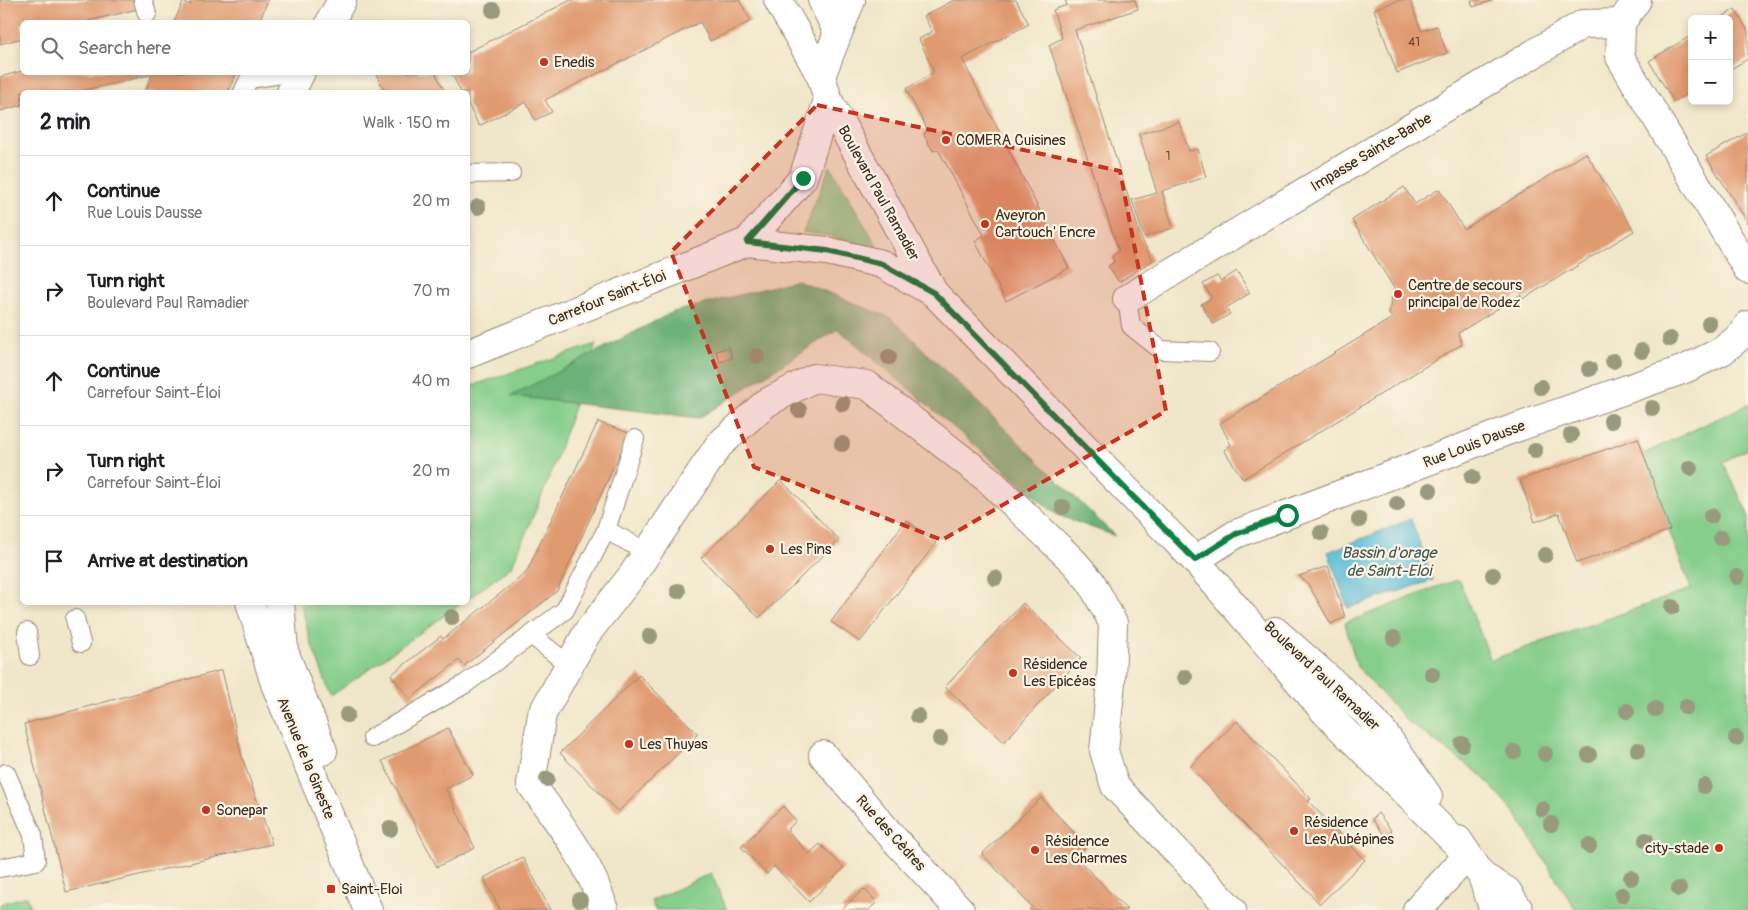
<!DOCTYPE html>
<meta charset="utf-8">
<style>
body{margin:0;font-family:Pangolin,sans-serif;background:#f2f2f2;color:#202124}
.controls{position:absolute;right:15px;top:15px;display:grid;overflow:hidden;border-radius:8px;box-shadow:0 2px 8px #0003}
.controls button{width:45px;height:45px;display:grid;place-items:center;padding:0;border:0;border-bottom:1px solid #e0e0e0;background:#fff;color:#202124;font:25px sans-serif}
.stop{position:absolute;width:15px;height:15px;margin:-11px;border:4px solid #0b8043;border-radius:50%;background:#fff}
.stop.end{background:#0b8043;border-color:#fff;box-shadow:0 1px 5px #0008}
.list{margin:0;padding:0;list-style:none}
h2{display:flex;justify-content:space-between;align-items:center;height:65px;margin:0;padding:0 20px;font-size:21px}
h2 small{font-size:16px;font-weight:400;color:#757577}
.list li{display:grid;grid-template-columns:32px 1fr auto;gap:15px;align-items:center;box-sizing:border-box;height:90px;padding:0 20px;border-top:1px solid #e0e0e0}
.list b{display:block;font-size:19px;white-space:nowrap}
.list p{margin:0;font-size:16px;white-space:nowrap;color:#757577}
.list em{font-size:16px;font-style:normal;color:#757577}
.icon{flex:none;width:28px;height:28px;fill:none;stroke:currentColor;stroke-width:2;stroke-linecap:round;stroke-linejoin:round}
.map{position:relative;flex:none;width:1748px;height:910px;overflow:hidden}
.search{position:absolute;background:#fff;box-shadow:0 2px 8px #0003;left:20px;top:20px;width:450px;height:55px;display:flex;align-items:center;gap:12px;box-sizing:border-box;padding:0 18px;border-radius:8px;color:#757577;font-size:19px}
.panel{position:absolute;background:#fff;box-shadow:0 2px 8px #0003;left:20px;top:90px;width:450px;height:515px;border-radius:8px}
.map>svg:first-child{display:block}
.green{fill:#85ce8b;stroke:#607c54}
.forest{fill:#6cb177;stroke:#546e4a}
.water{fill:#5abed8;stroke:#4a747b}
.building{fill:#e09a6f}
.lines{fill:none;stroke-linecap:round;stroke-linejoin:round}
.service-casing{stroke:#968874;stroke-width:20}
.minor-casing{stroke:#968874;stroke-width:30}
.secondary-casing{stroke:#968874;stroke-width:30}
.service{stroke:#fff;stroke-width:18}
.minor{stroke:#fff;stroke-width:28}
.secondary{stroke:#fff;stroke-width:28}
.tree{fill:#999a7d}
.route{stroke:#0b8043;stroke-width:6}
.marked{fill:#c8321e;fill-opacity:0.2;stroke:#c8321e;stroke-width:4;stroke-dasharray:10 6;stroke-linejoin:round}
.poi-dot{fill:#c8321e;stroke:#fcf5e5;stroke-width:2}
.labels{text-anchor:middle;stroke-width:4.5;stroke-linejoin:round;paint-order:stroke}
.number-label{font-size:12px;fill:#644632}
.poi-label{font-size:15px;fill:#3b2a1e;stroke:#fcf5e5;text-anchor:start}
.street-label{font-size:15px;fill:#3b2a1e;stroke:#fcf5e5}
.water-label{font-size:16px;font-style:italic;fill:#445656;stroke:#fcf5e5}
</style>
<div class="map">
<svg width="1748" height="910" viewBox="0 0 1748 910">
<rect width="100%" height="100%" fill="#fcf5e5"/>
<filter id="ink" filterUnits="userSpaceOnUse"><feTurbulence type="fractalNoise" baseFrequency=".02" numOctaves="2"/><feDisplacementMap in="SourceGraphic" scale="10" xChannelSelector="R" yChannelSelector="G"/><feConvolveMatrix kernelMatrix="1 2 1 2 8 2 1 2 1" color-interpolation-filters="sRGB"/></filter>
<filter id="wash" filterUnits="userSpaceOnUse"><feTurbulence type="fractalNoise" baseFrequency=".0096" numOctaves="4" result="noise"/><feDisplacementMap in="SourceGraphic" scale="20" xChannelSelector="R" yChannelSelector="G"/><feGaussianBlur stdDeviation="1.12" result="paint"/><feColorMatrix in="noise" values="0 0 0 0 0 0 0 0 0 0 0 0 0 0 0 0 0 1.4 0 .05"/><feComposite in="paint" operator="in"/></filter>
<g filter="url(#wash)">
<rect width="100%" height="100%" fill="#f0e6c9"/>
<path class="green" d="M 830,166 L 877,246 L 874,250 L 831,236 L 803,232 Z
M 596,344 L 550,476 L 512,566 L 468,599 L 468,387 Z
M 1748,404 L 1748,449 L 1723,462 L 1748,514 L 1748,910 L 1576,910 L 1515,813 L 1481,775 L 1407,721 L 1357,667 L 1345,623 L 1442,585 L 1459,580 L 1491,660 L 1691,589 L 1641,455 Z
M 301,603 L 301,602 L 462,603 L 331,696 L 310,640 Z
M 711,873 L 727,910 L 655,910 L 651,901 Z
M 27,896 L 31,910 L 0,910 L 0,904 Z"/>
<path class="forest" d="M 797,280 L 891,318 L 1115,536 L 1057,515 L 838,329 L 699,418 L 511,396 L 673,312 Z"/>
<path class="water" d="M 1411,519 L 1433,580 L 1348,608 L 1328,552 Z"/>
<g id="blocks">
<path class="building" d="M 0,0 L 136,0 L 138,9 L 84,22 L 22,22 L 22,38 L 0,44 Z
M 190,0 L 268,0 L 259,22 L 174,22 L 183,2 L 191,5 Z
M 571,0 L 739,0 L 751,21 L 710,41 L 700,22 L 545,100 L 552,112 L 535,120 L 526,102 L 479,126 L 468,104 L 468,92 L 461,92 L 451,72 L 468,72 L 468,52 Z
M 954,0 L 1016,0 L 1029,24 L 962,59 L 1069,268 L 1006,301 L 975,241 L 984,235 L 938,149 L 933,151 L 925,137 L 924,133 L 928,131 L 906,89 L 934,72 L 919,39 L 932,32 L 924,16 Z
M 1065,0 L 1135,0 L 1138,9 L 1075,30 L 1142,240 L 1153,260 L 1119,282 L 1108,266 L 1114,262 L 1112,257 L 1119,251 L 1049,45 L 1062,38 L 1053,10 L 1067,5 Z
M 1400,0 L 1410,0 L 1421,31 L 1437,26 L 1447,53 L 1397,73 L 1374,9 Z
M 1471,0 L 1494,0 L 1473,7 Z
M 1735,9 L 1748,31 L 1748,59 L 1729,70 L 1729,19 L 1719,19 Z
M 1692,35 L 1692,91 L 1674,102 L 1649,61 Z
M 22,71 L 150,72 L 150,75 L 76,92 L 22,92 L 22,105 L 0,111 L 0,77 Z
M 153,72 L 237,72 L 228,92 L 145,92 Z
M 375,72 L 435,72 L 445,92 L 385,92 Z
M 1179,122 L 1189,151 L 1198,149 L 1206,177 L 1162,191 L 1173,228 L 1144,237 L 1132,200 L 1157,193 L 1139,134 Z
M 1748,132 L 1748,223 L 1706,156 Z
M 1586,153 L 1634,231 L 1523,299 L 1520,295 L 1458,333 L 1462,344 L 1243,479 L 1224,450 L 1231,445 L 1220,423 L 1392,318 L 1389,314 L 1392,296 L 1397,293 L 1352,220 L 1404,187 L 1415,204 L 1439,189 L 1464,229 Z
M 1237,271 L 1250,293 L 1226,308 L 1230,314 L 1213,324 L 1201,304 L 1212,298 L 1203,284 L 1217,276 L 1221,281 Z
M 729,347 L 732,358 L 720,362 L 716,351 Z
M 598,422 L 629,433 L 557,591 L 464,666 L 459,660 L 410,699 L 391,675 L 441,636 L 443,639 L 526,573 Z
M 1638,438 L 1670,530 L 1577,563 L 1559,513 L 1535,522 L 1520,480 Z
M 781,480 L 839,540 L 759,618 L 701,558 Z
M 906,520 L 936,543 L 860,642 L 831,622 Z
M 1328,566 L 1345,617 L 1331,624 L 1308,584 L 1299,576 Z
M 1023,603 L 1081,658 L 1004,742 L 945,687 Z
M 222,670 L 242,757 L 272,844 L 66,892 L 24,724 Z
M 639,675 L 698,734 L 618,812 L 560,753 Z
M 1237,721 L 1311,799 L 1308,801 L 1365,860 L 1320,904 L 1190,767 Z
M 448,728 L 473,775 L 446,789 L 475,848 L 437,867 L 382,761 Z
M 1041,798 L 1087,846 L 1076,857 L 1127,910 L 1029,910 L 1032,907 L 982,854 Z
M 783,806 L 796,821 L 787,830 L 809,854 L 820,844 L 844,868 L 809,902 L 774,866 L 767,874 L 741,847 Z
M 1378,813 L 1392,831 L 1385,836 L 1372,819 Z
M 522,857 L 536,882 L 550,910 L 500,910 L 484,878 Z
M 864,889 L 877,902 L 869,910 L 841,910 Z"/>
</g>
</g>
<g filter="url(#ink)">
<use href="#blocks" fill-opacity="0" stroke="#968874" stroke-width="1"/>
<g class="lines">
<g class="service-casing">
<path id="service" d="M 143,0 L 147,14
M 243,92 L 249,79 L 294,72
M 468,174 L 511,173
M 1127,299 L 1131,326 L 1161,350 L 1210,352
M 635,439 L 606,530 L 647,552
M 75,619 L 81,643
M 27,632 L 30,656
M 531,635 L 569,665
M 372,738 L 465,684 L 565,610 L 606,530
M 0,868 L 36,861 L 33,835 L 6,773"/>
</g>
<g class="minor-casing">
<path id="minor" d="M 822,0 L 838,33
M 1637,0 L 1621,23 L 1620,57 L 1748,270
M 821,76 L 851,0
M 1127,299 L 1583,24 L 1621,23
M 1195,560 L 1236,534 L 1507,431 L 1685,369 L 1722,351 L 1743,334 L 1748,325
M 823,755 L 894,839 L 960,910
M 604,910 C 591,863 560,824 531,784 L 542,714 L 587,633 L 631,577 L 719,445 L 766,403 L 814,378 L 867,385 L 989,480 L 1074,562 L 1091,582 L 1113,623 L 1111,682 L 1104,751 L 1115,786 L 1232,910
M 1417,910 L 1468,855"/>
</g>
<g class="secondary-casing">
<path id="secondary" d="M 778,0 L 821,76 L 828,100 L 934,293 L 1195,560 L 1326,713 L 1468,855
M 330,22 L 342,0
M 291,92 L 301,72
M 747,242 L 827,251 L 882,264 L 934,293
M 468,354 L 747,242 L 803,178 L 828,100
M 250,602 L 275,684 L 368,910
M 280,602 L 284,651 L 323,751
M 1275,631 L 1366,712 L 1384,733 L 1428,796
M 1458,840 L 1482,876 L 1494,910
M 1482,876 L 1507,891 L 1519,910"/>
</g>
<use href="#service" class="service"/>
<use href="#minor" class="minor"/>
<use href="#secondary" class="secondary"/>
</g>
<g class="tree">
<circle cx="493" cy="10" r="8"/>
<circle cx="478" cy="207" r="8"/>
<circle cx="1709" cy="324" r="8"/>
<circle cx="1670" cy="339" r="8"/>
<circle cx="1642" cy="351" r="8"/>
<circle cx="757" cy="356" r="8"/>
<circle cx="889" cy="357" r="8"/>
<circle cx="1613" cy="361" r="8"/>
<circle cx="1589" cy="369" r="8"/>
<circle cx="1541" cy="387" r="8"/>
<circle cx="843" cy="404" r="8"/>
<circle cx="1652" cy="408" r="8"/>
<circle cx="799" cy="410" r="8"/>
<circle cx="1611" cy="421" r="8"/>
<circle cx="1571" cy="435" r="8"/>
<circle cx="842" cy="444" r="8"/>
<circle cx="1535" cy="451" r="8"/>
<circle cx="1690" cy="468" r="8"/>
<circle cx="1472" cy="477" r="8"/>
<circle cx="1430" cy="490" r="8"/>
<circle cx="1397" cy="504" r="8"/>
<circle cx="1063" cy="507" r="8"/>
<circle cx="1711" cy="516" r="8"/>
<circle cx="1359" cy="520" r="8"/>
<circle cx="1321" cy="533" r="8"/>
<circle cx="1721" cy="538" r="8"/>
<circle cx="1545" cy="555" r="8"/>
<circle cx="1493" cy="575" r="8"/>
<circle cx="1737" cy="577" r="8"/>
<circle cx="995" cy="578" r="8"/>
<circle cx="678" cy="591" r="8"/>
<circle cx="1672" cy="607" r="8"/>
<circle cx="452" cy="617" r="8"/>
<circle cx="650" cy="636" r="8"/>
<circle cx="1394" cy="638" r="8"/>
<circle cx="1432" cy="674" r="8"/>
<circle cx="1185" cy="677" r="8"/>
<circle cx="1686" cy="707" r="8"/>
<circle cx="1655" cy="709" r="8"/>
<circle cx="1627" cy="711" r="8"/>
<circle cx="347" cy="715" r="8"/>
<circle cx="918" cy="716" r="8"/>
<circle cx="1736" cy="738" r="8"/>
<circle cx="940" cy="739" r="8"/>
<circle cx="1462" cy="744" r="8"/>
<circle cx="1638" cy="750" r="8"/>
<circle cx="1514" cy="752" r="8"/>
<circle cx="1545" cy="754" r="8"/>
<circle cx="1589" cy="755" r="8"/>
<circle cx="547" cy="779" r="8"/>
<circle cx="1704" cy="786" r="8"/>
<circle cx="1542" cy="809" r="8"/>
<circle cx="1551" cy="824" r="8"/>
<circle cx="390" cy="829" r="8"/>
<circle cx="1646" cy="840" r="8"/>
<circle cx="1589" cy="846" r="8"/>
<circle cx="1631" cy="878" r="8"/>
<circle cx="1679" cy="889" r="8"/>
<circle cx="1622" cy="895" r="8"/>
<circle cx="580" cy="900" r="8"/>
</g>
</g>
<g class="lines" filter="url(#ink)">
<path class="route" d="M 803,178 L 747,242 L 827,251 L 882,264 L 934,293 L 1195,560 L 1236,534 L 1287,515"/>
</g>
<path class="marked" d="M 817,105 L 1120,171 L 1166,411 L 942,540 L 754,467 L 671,252 Z"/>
<g class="poi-dot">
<circle cx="544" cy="62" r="5"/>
<circle cx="946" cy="140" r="5"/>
<circle cx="985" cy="224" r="5"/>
<circle cx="1398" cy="294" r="5"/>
<circle cx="770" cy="549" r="5"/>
<circle cx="1013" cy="673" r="5"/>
<circle cx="629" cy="744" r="5"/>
<circle cx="206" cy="810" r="5"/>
<circle cx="1294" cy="831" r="5"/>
<circle cx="1719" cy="848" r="5"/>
<circle cx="1035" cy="850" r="5"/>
<rect x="326" y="884" width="10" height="10" rx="2.5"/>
</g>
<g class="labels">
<g class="number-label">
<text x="1414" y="46">41</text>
<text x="1168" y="160">1</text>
</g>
<g class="poi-label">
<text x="554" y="67">Enedis</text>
<text x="956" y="145">COMERA Cuisines</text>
<text x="995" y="220">Aveyron<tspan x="995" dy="17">Cartouch' Encre</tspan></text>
<text x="1408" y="290">Centre de secours<tspan x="1408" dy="17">principal de Rodez</tspan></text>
<text x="780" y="554">Les Pins</text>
<text x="1023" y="669">Résidence<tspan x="1023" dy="17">Les Epicéas</tspan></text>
<text x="639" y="749">Les Thuyas</text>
<text x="216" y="815">Sonepar</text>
<text x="1304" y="827">Résidence<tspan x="1304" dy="17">Les Aubépines</tspan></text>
<text x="1045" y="846">Résidence<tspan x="1045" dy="17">Les Charmes</tspan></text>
<text x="1709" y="853" text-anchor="end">city-stade</text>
<text x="341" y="894">Saint-Eloi</text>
</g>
<g class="street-label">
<text transform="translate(1371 152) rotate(-31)" y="5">Impasse Sainte-Barbe</text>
<text transform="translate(879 193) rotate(61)" y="5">Boulevard Paul Ramadier</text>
<text transform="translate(607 298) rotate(-22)" y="5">Carrefour Saint-Éloi</text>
<text transform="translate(1474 444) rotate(-21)" y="5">Rue Louis Dausse</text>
<text transform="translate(1322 676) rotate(43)" y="5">Boulevard Paul Ramadier</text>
<text transform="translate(306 758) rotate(68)" y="5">Avenue de la Gineste</text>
<text transform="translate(891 833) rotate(48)" y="5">Rue des Cèdres</text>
</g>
<g class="water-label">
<text x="1389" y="558">Bassin d'orage<tspan x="1389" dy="18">de Saint-Eloi</tspan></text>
</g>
</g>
</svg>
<div class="controls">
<button>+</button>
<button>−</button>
</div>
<div class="stop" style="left:1287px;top:515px"></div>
<div class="stop end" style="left:803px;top:178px"></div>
<div class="search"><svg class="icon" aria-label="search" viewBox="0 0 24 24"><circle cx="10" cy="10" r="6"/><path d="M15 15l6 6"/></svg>Search here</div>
<section class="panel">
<h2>2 min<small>Walk · 150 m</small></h2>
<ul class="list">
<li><svg class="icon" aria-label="ahead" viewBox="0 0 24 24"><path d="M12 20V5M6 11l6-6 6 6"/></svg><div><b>Continue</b><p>Rue Louis Dausse</p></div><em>20 m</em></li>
<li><svg class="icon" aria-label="right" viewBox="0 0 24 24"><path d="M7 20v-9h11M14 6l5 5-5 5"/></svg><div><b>Turn right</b><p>Boulevard Paul Ramadier</p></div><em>70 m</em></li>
<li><svg class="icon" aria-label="ahead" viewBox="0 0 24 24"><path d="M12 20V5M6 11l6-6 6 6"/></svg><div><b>Continue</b><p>Carrefour Saint-Éloi</p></div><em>40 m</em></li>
<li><svg class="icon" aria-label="right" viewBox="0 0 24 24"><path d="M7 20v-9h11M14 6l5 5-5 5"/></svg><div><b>Turn right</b><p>Carrefour Saint-Éloi</p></div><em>20 m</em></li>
<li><svg class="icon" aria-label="arrive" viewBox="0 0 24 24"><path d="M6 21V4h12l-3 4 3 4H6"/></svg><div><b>Arrive at destination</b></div></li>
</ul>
</section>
</div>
